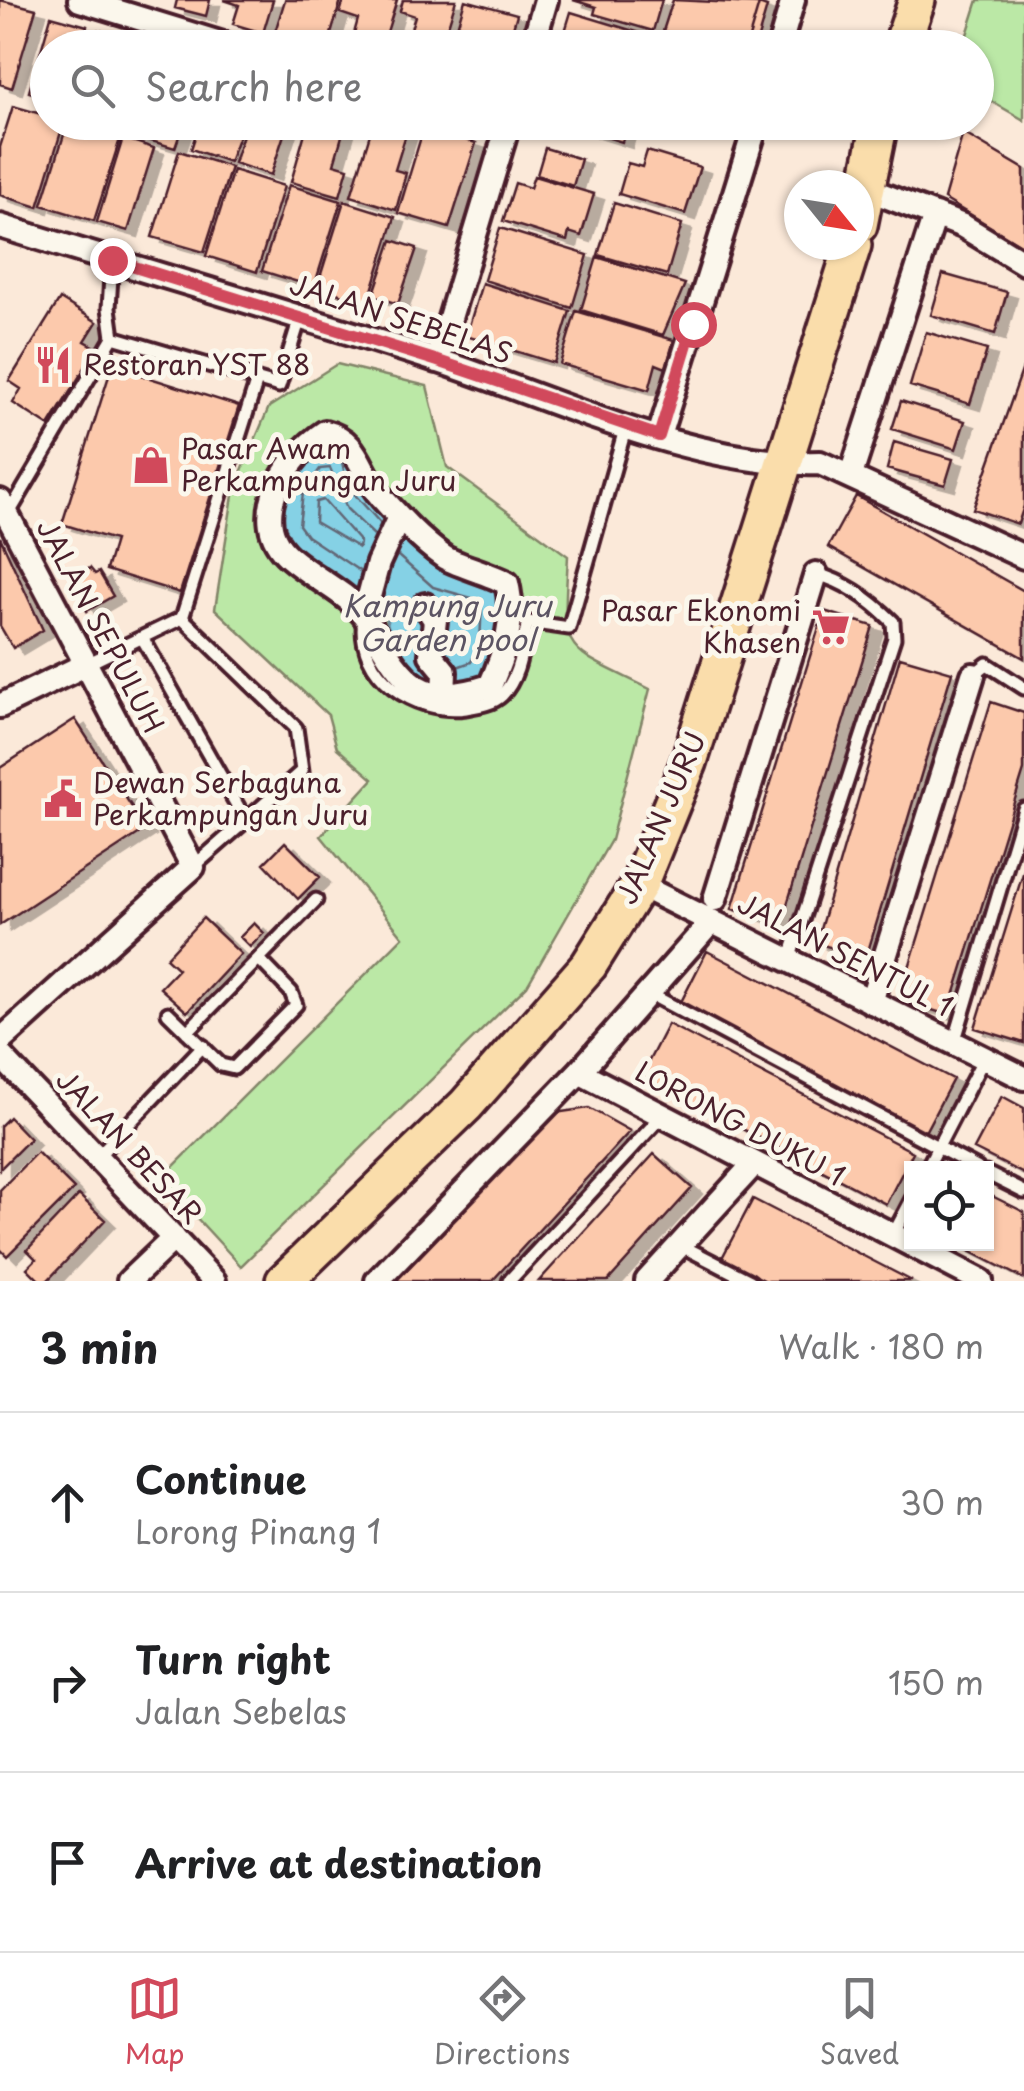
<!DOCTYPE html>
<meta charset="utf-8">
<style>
body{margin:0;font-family:"Playpen Sans",sans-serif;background:#f6f6f6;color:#202124}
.controls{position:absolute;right:30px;bottom:30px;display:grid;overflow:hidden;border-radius:0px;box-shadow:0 2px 8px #0004}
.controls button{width:90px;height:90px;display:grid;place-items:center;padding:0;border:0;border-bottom:2px solid #e0e0e0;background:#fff;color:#202124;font:50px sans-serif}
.compass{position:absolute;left:784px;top:170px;width:90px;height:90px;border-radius:50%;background:#fff;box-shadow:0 2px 8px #0004;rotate:120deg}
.stop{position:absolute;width:30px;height:30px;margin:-22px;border:8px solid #d1495b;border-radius:50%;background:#fff}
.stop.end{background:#d1495b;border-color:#fff;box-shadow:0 2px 10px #0008}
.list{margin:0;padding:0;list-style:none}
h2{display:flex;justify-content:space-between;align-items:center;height:130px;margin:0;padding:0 40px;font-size:42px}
h2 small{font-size:32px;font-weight:400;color:#757577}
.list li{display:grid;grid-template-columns:65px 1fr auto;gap:30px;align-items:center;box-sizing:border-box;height:180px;padding:0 40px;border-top:2px solid #e0e0e0}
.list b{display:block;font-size:38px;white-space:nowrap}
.list p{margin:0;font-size:32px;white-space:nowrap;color:#757577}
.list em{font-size:32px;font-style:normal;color:#757577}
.icon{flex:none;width:55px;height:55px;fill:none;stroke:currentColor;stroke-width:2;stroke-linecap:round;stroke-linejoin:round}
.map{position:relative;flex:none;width:1024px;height:1281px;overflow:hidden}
.search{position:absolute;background:#fff;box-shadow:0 2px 8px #0004;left:30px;right:30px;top:30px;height:110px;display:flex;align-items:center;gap:25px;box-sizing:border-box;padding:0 35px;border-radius:55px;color:#757577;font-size:38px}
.sheet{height:670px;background:#fff}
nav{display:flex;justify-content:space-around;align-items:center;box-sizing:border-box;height:140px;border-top:2px solid #e0e0e0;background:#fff;font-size:28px;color:#757577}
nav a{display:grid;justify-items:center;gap:5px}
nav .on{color:#d1495b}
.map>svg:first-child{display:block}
.green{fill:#bbe8a6;stroke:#828468;stroke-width:2.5}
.water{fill:#85d1e5;stroke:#6d8a9b;stroke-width:2.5}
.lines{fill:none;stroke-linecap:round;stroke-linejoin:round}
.shore{stroke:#626675;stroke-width:2.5}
.building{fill:#fcc9ac;stroke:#4a1f2b;stroke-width:2.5;filter:url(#shadow)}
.lane-casing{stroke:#4a1f2b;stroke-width:19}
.street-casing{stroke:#4a1f2b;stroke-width:30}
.primary-casing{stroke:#4a1f2b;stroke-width:42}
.lane{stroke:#fbf7ec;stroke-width:11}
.street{stroke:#fbf7ec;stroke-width:22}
.primary{stroke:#faddab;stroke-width:35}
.route{stroke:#d1495b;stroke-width:12}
.labels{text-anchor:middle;stroke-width:10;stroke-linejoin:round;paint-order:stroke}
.street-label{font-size:28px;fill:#4a1f2b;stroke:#fbf7ec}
.poi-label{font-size:28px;fill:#4a1f2b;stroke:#fbf7ec;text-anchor:start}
.water-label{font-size:30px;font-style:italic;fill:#5c5463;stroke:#fbf7ec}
</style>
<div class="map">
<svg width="1024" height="1281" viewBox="0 0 1024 1281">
<defs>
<filter id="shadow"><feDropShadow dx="10" dy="6" stdDeviation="0" flood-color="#0004"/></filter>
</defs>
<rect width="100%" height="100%" fill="#fbe9d9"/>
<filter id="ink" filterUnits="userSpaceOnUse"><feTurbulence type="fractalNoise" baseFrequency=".01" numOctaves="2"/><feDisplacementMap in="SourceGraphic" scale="20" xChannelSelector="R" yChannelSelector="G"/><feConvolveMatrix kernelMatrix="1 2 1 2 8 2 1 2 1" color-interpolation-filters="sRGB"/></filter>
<g filter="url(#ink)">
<path class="green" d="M 978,0 L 1024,0 L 1024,120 L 977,93 L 976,48 L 963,47 Z
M 337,364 L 427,386 L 447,467 L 568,556 C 562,657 561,645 650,689 L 611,840 L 527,986 L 241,1266 L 161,1179 L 403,937 L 321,836 L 373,779 L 337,748 L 328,715 L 215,609 L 234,489 L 269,407 Z"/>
<path class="water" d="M 323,441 L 350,453 L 356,481 L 366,497 L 444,567 L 502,585 L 507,611 L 488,682 L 448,692 C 403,667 396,669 386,616 L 291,553 L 276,508 L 281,483 Z"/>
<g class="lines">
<path class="shore" d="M 317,456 L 326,452 L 341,458 L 348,487 L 381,524
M 323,500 L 360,542 L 359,548 L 315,522 L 316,502 Z
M 397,555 L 433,587 L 482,601 L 480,643 L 471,662 L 457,667
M 361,572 L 307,536 L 299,525 L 303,493 L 320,469 L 330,468 L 347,509 L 375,536"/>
</g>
<path class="building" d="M 0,0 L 36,9 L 12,88 L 0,84 Z
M 177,0 L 210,0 L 206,16 L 175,8 Z
M 224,0 L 273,0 L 263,33 L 233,24 L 239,5 Z
M 285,0 L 341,0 L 327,48 L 274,35 Z
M 344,0 L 397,0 L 382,48 L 350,48 L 358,19 L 340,13 Z
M 403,0 L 456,0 L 441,48 L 405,48 L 415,16 L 400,11 Z
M 465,0 L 517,14 L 507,48 L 451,48 Z
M 573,0 L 662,0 L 653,31 L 594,14 L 596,7 Z
M 673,0 L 759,4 L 746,48 L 720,48 L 663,31 Z
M 759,4 L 767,7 L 755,48 L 746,48 Z
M 571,12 L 654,37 L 650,48 L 560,48 Z
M 51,16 L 87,26 L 85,36 L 92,38 L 90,48 L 48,48 L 48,98 L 29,92 Z
M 98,30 L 132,39 L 130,48 L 93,48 Z
M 13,106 L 48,116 L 48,122 L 64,122 L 38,207 L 0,195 L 0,147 Z
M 68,122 L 88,122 L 122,133 L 94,221 L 42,205 Z
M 127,122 L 184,122 L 175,148 L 124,133 Z
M 200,122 L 243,125 L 229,162 L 191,149 Z
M 247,122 L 288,122 L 271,175 L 234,163 Z
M 308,122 L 346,122 L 334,164 L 348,168 L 340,196 L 291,182 Z
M 558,122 L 628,122 L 622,142 Z
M 373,124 L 406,134 L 395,170 L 406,173 L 396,210 L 351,196 Z
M 424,127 L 476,143 L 449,228 L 398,213 Z
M 963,133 L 1024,169 L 1024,247 L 944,199 Z
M 123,138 L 154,148 L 128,231 L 97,222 Z
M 545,148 L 581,159 L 573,186 L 537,175 Z
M 179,151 L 231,167 L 204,252 L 152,237 Z
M 647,151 L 700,167 L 685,214 L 619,194 L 628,163 L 642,167 Z
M 233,170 L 284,186 L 257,272 L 206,256 Z
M 534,176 L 594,194 L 581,236 L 569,232 L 567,241 L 503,221 L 515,183 L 530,188 Z
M 289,185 L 341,201 L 314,287 L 262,271 Z
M 344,201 L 395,217 L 368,303 L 317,287 Z
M 614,203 L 682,224 L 667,275 L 598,255 Z
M 500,228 L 588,255 L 572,308 L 484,280 Z
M 392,240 L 417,248 L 398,304 L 373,296 Z
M 597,257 L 685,284 L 663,335 L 581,310 Z
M 943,274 L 1007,292 L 995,334 L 931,315 Z
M 482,283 L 570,311 L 554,363 L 466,336 Z
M 60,299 L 97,322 L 85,341 L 97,348 L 49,426 L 13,403 L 21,389 L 9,381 Z
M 576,311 L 674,340 L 666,368 L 656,364 L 649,390 L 560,364 Z
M 926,332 L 987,350 L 970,404 L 910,386 Z
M 1024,365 L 1024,506 L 1018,524 L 973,509 Z
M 112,366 L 239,406 L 180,593 L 106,570 L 115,540 L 62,524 Z
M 901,401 L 965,421 L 956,449 L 892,429 Z
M 894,442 L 953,459 L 945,485 L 887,469 Z
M 856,496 L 1024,591 L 1024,658 L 828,547 Z
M 0,537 L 43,630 L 13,648 L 0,626 Z
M 90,568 L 95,574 L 99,572 L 113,596 L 87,611 L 73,587 L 78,585 L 74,578 Z
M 824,611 L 873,626 L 781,924 L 732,909 Z
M 900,657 L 952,672 L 866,958 L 816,943 Z
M 991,702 L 1024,713 L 1024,770 L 948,1015 L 899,1000 Z
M 75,719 L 146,829 L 0,925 L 0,768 Z
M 285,842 L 320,877 L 298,899 L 264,863 Z
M 1024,870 L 1024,1043 L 975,1028 Z
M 203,918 L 241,954 L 187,1012 L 160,988 L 178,969 L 166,958 Z
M 254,923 L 264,933 L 250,947 L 240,937 Z
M 707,951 L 953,1079 L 925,1132 L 680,1004 Z
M 668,1024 L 913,1152 L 886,1204 L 641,1076 Z
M 1002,1096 L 1024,1108 L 1024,1174 L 974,1149 Z
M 589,1108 L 630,1131 L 492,1281 L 396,1281 L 555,1113 Z
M 9,1117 L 30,1139 L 0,1169 L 0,1126 Z
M 37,1152 L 74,1189 L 7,1256 L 0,1249 L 0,1190 Z
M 654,1154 L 692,1188 L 608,1281 L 539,1281 Z
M 986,1193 L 1024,1212 L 1024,1279 L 956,1244 L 986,1244 Z
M 79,1195 L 105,1220 L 47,1281 L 40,1281 L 27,1268 L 36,1259 L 27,1250 Z
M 753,1199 L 912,1281 L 766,1281 L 722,1258 Z"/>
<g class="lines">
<g class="lane-casing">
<path id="lane" d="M 112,261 L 109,308 L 113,337
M 8,515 L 113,337 L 279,386 L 300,318
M 182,618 L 296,728 L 302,771 L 193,867
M 364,619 C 355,675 415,715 466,708 C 478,706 493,704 502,695 C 520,677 522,646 528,622 L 569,628 L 626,426
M 143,639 L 246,821
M 87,664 L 182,618 L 257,380
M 973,675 L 987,664 L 1024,688
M 789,960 L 894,638 L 893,622 C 871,600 847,582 816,574
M 648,993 L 977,1168
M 168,1013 L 221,1065 L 234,1068 L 296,1005 L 291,992 L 259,959
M 187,1032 L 316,900
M 954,1043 L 1024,809
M 97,1157 L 203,1046
M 927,1168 L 984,1058
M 986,1173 L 1024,1192
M 893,1235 L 912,1199
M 680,1245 L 750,1281
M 509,1281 L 661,1117"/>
</g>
<g class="street-casing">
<path id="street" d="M 80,0 L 236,48
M 532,48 L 546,0
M 779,48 L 793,0
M 870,190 L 963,226 L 1024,263
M 0,226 C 147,272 295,314 442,362 C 559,401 696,467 820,463 L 1024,557
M 437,361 L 509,122
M 659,436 L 757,122
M 851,475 L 935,215
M 0,501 L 193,867 L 0,1041
M 425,605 L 435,620 L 431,655 L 445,672 L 444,696
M 364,615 C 343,590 313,578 289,557 C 245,518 287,457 325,432 C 360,440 359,473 382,498 C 400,518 421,541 444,557 C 454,564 491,574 507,583 C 516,620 505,652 490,686 C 412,712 400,673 364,615 L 378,563 L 399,517
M 0,706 L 87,664
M 639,885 L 1024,1078
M 715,899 L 816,574
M 871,1002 L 973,675
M 0,1055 L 214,1281
M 579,1072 L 981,1281
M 129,1281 L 174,1238
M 377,1281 L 579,1072 L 712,921
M 647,1281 L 752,1166"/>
</g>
<g class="primary-casing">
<path id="primary" d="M 901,48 L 917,0
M 859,225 L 880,122
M 284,1281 L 466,1105 L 589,965 L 639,885 L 689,762 L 853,245"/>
</g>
<use href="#lane" class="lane"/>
<use href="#street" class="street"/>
<use href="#primary" class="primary"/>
</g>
</g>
<g class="lines" filter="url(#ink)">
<path class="route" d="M 112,260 L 438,361 L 659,436 L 693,324"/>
</g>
<defs>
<g id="restaurant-bare" transform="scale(3)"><path d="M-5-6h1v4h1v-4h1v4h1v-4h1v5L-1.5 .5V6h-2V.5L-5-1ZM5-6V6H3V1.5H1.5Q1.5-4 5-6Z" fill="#d1495b" stroke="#fbf7ec" stroke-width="2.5" paint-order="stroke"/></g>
<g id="shop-bare" transform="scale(3)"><path d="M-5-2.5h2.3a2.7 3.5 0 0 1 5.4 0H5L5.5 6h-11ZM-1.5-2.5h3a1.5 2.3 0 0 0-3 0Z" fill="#d1495b" stroke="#fbf7ec" stroke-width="2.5" paint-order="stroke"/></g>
<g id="supermarket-bare" transform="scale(3)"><path d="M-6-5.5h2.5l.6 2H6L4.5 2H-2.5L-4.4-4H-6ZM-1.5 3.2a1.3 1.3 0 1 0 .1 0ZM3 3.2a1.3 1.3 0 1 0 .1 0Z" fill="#d1495b" stroke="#fbf7ec" stroke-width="2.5" paint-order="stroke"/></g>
<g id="civic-bare" transform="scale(3)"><path d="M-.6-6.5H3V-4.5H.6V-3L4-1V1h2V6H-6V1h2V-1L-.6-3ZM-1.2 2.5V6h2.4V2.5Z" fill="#d1495b" stroke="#fbf7ec" stroke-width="2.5" paint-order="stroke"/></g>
</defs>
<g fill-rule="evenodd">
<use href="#restaurant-bare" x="53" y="365"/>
<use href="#shop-bare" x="151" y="465"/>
<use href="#supermarket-bare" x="831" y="627"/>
<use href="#civic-bare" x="63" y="799"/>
</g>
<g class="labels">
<g class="street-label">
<text transform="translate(401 319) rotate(18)" y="10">JALAN SEBELAS</text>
<text transform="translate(100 626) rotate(62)" y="10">JALAN SEPULUH</text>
<text transform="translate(661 818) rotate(-67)" y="10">JALAN JURU</text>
<text transform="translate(845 955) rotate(27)" y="10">JALAN SENTUL 1</text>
<text transform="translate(740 1124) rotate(28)" y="10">LORONG DUKU 1</text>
<text transform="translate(129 1147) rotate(47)" y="10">JALAN BESAR</text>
</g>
<g class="poi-label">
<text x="83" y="375">Restoran YST 88</text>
<text x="181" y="459">Pasar Awam<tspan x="181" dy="32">Perkampungan Juru</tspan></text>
<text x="801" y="621" text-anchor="end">Pasar Ekonomi<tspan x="801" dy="32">Khasen</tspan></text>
<text x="93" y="793">Dewan Serbaguna<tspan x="93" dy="32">Perkampungan Juru</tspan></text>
</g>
<g class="water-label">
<text x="447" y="617">Kampung Juru<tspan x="447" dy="34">Garden pool</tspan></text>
</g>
</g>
</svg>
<div class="controls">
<button><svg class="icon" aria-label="locate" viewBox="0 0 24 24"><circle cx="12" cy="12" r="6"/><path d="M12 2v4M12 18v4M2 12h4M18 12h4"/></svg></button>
</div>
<svg class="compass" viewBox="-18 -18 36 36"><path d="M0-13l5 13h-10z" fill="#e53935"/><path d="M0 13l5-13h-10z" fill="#757577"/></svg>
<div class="stop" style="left:693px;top:324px"></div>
<div class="stop end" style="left:112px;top:260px"></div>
<div class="search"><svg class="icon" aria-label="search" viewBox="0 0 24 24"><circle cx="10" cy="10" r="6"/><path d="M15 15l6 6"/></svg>Search here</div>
</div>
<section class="sheet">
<h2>3 min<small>Walk · 180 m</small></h2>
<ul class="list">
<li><svg class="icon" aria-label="ahead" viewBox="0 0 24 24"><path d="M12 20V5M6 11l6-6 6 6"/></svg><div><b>Continue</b><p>Lorong Pinang 1</p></div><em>30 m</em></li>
<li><svg class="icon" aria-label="right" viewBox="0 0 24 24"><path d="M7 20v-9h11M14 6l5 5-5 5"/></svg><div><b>Turn right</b><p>Jalan Sebelas</p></div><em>150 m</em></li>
<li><svg class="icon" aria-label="arrive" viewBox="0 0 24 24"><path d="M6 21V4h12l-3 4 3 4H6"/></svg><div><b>Arrive at destination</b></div></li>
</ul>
</section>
<nav>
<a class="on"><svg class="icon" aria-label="map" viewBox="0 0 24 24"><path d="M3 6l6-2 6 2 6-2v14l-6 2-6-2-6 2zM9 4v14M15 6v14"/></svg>Map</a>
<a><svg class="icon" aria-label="directions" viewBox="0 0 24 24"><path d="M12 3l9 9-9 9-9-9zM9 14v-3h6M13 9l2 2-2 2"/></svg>Directions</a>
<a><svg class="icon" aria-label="saved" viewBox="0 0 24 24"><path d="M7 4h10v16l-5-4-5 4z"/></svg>Saved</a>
</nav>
